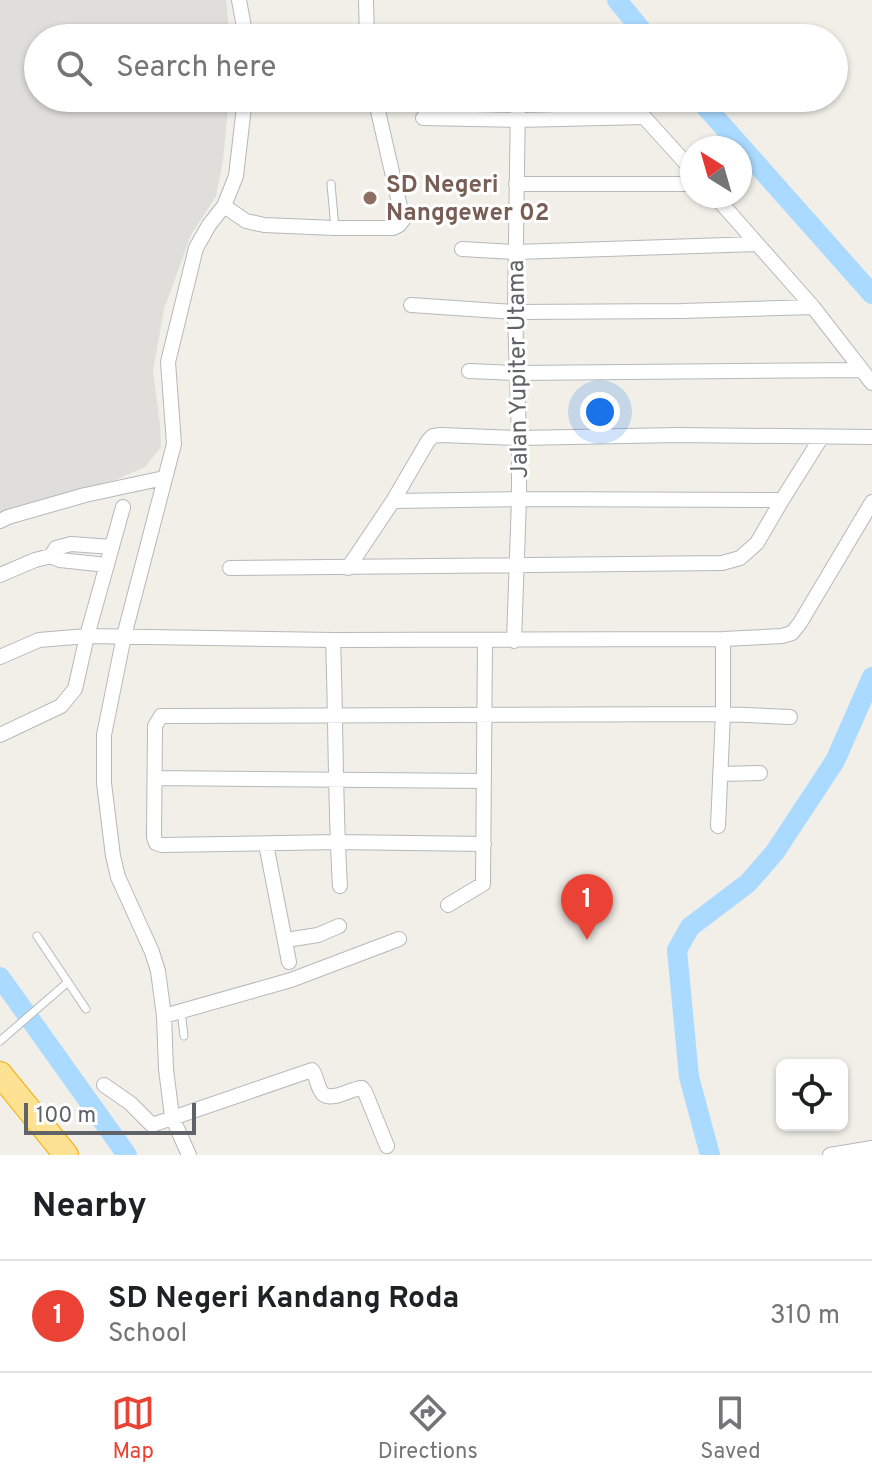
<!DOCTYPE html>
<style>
body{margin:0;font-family:Overpass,sans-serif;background:#f6f6f6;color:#202124}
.controls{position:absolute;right:24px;bottom:24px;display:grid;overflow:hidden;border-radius:12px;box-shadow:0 2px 6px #0004}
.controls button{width:72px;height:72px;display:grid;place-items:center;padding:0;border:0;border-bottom:2px solid #e0e0e0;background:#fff;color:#202124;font:40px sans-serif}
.compass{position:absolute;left:680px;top:136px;width:72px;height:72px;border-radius:50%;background:#fff;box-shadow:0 2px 6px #0004;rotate:323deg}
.scale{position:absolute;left:24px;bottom:20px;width:172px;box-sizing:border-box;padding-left:8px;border:4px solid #5f6368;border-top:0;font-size:22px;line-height:28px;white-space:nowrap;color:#5f6368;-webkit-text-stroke:6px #fff;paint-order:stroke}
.you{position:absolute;left:600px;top:412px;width:28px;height:28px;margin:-20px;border:6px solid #fff;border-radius:50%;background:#1a73e8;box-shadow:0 0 0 12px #1a73e833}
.badge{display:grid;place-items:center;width:52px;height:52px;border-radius:50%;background:#ea4335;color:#fff;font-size:26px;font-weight:700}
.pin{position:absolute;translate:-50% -66px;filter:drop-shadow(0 2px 4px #0008)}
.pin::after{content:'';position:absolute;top:42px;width:28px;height:24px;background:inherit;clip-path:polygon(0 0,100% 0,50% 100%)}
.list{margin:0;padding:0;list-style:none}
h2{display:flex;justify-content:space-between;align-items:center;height:104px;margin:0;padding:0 32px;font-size:34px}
h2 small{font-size:26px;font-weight:400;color:#757577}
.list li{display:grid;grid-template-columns:52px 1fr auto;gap:24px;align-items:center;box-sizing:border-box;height:112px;padding:0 32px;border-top:2px solid #e0e0e0}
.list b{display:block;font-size:30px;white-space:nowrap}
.list p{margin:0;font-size:26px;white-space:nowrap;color:#757577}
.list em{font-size:26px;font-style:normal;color:#757577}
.icon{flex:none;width:44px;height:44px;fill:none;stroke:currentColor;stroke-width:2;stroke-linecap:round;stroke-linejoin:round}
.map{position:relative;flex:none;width:872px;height:1155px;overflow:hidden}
.search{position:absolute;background:#fff;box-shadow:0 2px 6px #0004;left:24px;right:24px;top:24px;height:88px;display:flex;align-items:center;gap:20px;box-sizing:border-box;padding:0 28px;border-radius:44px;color:#757577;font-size:30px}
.sheet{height:216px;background:#fff}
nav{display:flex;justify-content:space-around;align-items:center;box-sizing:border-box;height:112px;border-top:2px solid #e0e0e0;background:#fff;font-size:22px;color:#757577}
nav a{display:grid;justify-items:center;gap:4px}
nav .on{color:#ea4335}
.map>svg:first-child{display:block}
.industrial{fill:#e0deda}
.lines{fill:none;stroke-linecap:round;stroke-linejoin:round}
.river{stroke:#aadaff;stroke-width:20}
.lane-casing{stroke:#b5b8bc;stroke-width:9}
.street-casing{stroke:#b5b8bc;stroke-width:16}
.highway-casing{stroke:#f9ab00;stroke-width:26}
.lane{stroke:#fff;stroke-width:7}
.street{stroke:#fff;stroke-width:14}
.highway{stroke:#fde293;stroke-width:24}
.education-dot{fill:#8d6e63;stroke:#fff;stroke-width:3}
.labels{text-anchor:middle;stroke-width:6;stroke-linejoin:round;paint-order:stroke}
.education-label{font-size:24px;font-weight:bold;fill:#785e54;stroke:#fff;text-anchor:start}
.street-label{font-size:24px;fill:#5f6368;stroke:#fff}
</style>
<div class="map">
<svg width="872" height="1155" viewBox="0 0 872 1155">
<rect width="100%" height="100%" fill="#f1efe8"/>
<path class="industrial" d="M 0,0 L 226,0 L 230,38 L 38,38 L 38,98 L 229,98 L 223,161 L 216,196 L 191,235 L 164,309 L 153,371 L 160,424 L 161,447 L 145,467 L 115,480 L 10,508 L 0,514 Z"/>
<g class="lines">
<path class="river" d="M 617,0 L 648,38
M 698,98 L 872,294
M 0,977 L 127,1155
M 710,1155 L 689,1077 L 677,950 L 690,927 L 748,883 L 775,852 L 835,761 L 872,677"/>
<g class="lane-casing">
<path id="lane" d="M 331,184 L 335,228
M 37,936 L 86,1009
M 181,1011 L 184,1036
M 0,1041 L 68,982"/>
</g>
<g class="street-casing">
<path id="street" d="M 239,0 L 246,38
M 366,0 L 367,38
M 423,118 L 518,120 L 644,117 L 692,170
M 516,184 L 692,184
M 715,196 L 813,307 L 872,383
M 224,206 L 246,221 L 264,225 L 335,228 L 393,228 L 399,225 L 403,220 L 375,98
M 462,249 L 516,252 L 757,244
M 411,305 L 515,312 L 682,311 L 813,307
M 469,371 L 517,373 L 861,370
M 393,501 L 519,499 L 782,500 L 821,438
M 0,521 L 8,517 L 85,495 L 164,478
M 51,556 L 60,560 L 107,565
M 230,568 L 722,563 L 740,558 L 757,543 L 782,500
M 348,568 L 393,501 L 428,441 L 433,436 L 441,435 L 519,438 L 678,435 L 872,437
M 0,575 L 35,560 L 51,556 L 56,548 L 71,544 L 112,547
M 333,640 C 336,722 335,804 340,886
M 514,641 L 519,499 L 519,438 L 515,312 L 518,98
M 0,657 L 39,640 L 87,636 L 333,640 L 723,639 L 782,636 L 792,633 L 800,623 L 872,502
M 0,735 L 61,706 L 75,689 L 87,636 L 123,507
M 720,774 L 760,773
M 155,778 L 484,781
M 718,826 L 723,714 L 723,639
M 266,844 L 289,962
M 484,844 L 337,842 L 162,845 L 156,843 L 154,837 L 155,726 L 161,716 L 723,714 L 790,717
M 448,905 L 483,884 L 485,640
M 286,940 L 318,935 L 339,926
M 164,1016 L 291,980 L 399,939
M 104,1085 L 130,1103 L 152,1125 L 312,1070 C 317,1076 317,1088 323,1094 C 333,1102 351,1088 362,1088 L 365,1092 L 387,1146
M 189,1155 L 172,1117 L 166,1069 L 164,1016 L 158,971 L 152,952 L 118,877 L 113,856 L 104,783 L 104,735 L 124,636 L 174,444 L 168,362 L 196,248 L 209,225 L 224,206 L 236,176 L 245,98
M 830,1155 L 872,1148"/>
</g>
<g class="highway-casing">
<path id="highway" d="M 0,1074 L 66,1155"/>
</g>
<use href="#lane" class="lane"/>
<use href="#street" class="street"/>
<use href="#highway" class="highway"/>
</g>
<circle class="education-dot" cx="370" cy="198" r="8"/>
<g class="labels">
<g class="education-label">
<text x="386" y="192">SD Negeri<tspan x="386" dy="28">Nanggewer 02</tspan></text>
</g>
<g class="street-label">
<text transform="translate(517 369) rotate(-91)" y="8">Jalan Yupiter Utama</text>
</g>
</g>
</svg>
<div class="controls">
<button><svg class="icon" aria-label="locate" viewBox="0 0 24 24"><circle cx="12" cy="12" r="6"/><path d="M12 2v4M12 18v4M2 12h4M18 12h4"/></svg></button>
</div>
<svg class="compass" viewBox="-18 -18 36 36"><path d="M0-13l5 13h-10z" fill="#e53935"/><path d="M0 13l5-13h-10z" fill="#757577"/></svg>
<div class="scale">100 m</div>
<div class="you"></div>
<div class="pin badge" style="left:587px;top:940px">1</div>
<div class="search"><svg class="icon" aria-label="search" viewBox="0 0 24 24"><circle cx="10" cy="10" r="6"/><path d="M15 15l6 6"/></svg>Search here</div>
</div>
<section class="sheet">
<h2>Nearby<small></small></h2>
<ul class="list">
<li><span class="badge">1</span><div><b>SD Negeri Kandang Roda</b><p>School</p></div><em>310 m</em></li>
</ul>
</section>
<nav>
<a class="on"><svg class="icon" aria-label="map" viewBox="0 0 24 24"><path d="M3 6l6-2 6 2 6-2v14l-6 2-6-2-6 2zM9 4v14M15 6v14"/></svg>Map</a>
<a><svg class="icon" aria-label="directions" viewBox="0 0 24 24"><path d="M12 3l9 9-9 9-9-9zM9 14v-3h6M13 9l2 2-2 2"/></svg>Directions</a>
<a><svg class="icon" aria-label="saved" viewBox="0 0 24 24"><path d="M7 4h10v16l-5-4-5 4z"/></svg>Saved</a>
</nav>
